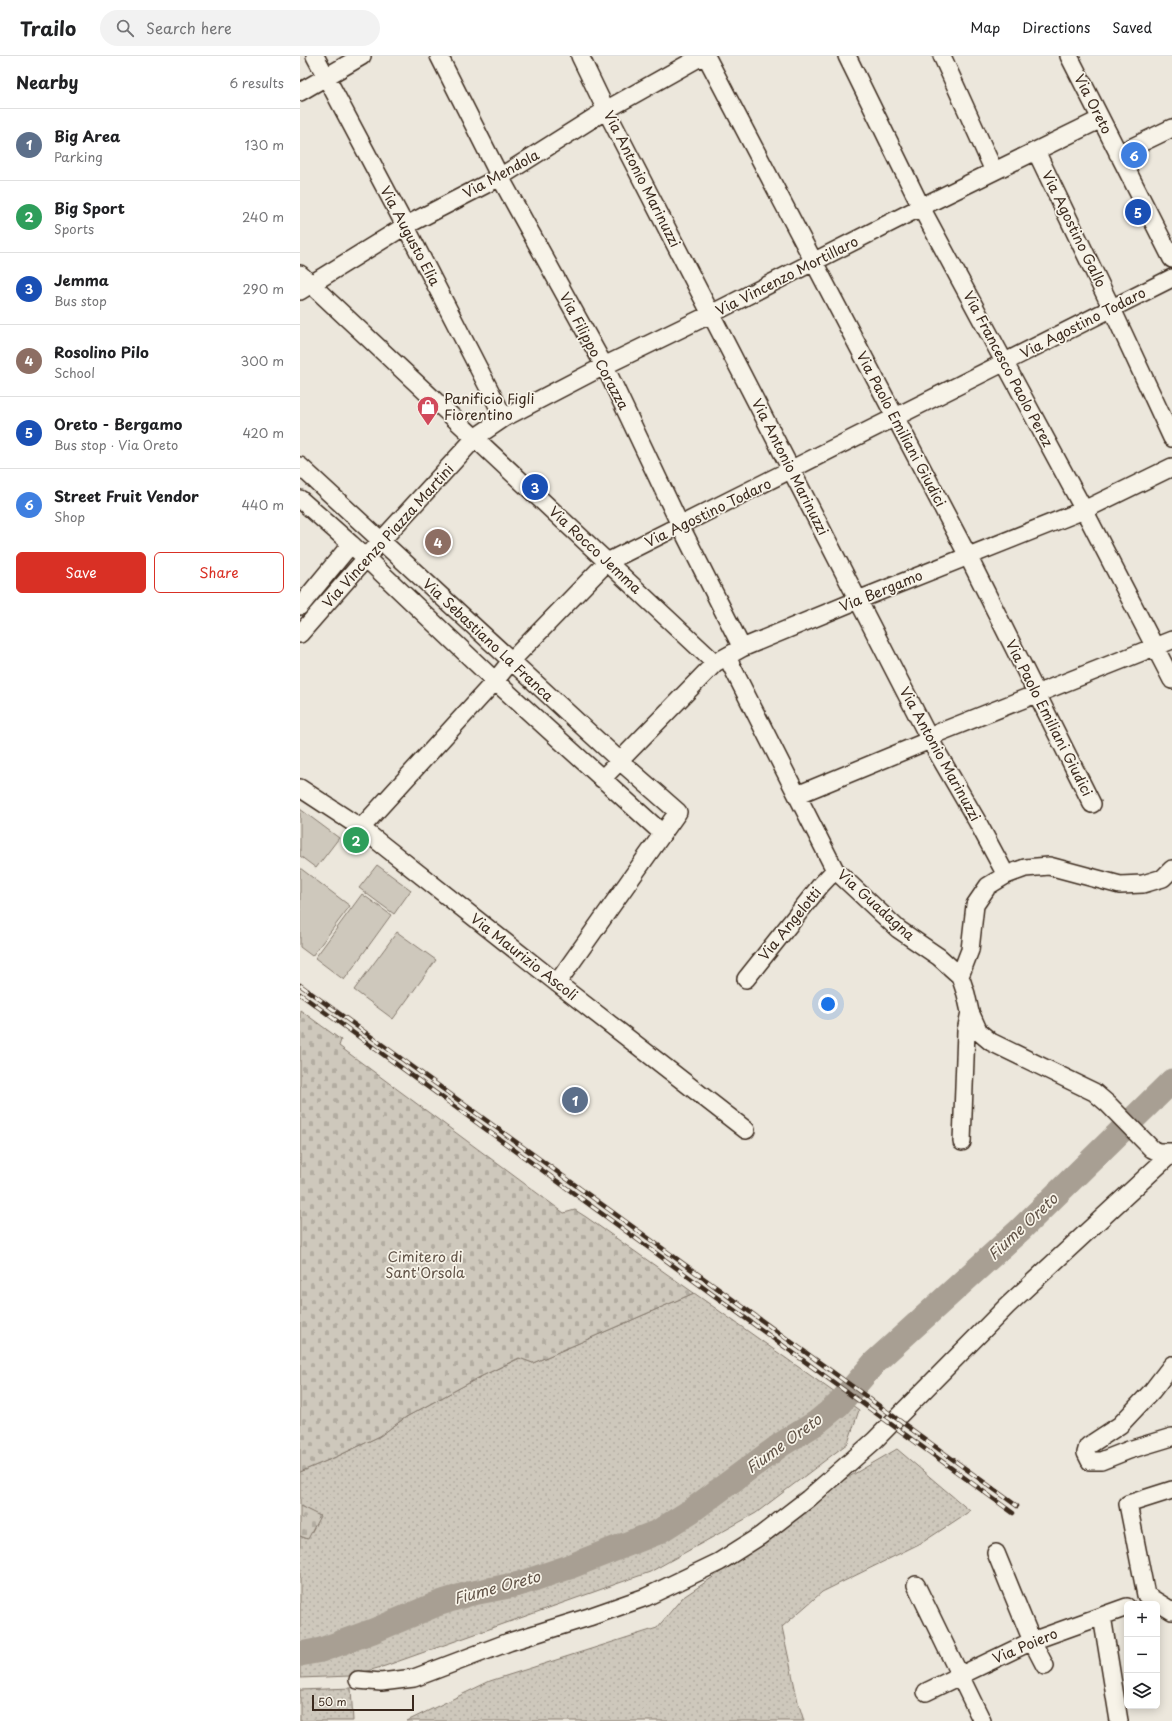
<!DOCTYPE html>
<meta charset="utf-8">
<style>
body{margin:0;font-family:"Playpen Sans",sans-serif;background:#f2f2f2;color:#202124}
.controls{position:absolute;right:12px;bottom:12px;display:grid;overflow:hidden;border-radius:6px;box-shadow:0 2px 10px #0003}
.controls button{width:36px;height:36px;display:grid;place-items:center;padding:0;border:0;border-bottom:1px solid #e0e0e0;background:#fff;color:#202124;font:20px sans-serif}
.scale{position:absolute;left:12px;bottom:10px;width:102px;box-sizing:border-box;padding-left:4px;border:2px solid #3b2a1e;border-top:0;font-size:11px;line-height:14px;white-space:nowrap;color:#3b2a1e;-webkit-text-stroke:3px #f7f3e8;paint-order:stroke}
.you{position:absolute;left:528px;top:948px;width:14px;height:14px;margin:-10px;border:3px solid #fff;border-radius:50%;background:#1a73e8;box-shadow:0 0 0 6px #1a73e833}
.badge{display:grid;place-items:center;width:26px;height:26px;border-radius:50%;background:#d93025;color:#fff;font-size:13px;font-weight:700}
.pin{position:absolute;translate:-50% -50%;border:2px solid #fff;box-shadow:0 1px 4px #0006}
.list{margin:0;padding:0;list-style:none}
h2{display:flex;justify-content:space-between;align-items:center;height:52px;margin:0;padding:0 16px;font-size:17px}
h2 small{font-size:13px;font-weight:400;color:#757577}
.list li{display:grid;grid-template-columns:26px 1fr auto;gap:12px;align-items:center;box-sizing:border-box;height:72px;padding:0 16px;border-top:1px solid #e0e0e0}
.list b{display:block;font-size:15px;white-space:nowrap}
.list p{margin:0;font-size:13px;white-space:nowrap;color:#757577}
.list em{font-size:13px;font-style:normal;color:#757577}
.actions{display:flex;gap:8px;padding:12px 16px}
.actions a{flex:1;padding:9px 0;border:1px solid #d93025;border-radius:6px;text-align:center;font-size:14px;color:#d93025}
.actions .main{background:#d93025;color:#fff}
.icon{flex:none;width:22px;height:22px;fill:none;stroke:currentColor;stroke-width:2;stroke-linecap:round;stroke-linejoin:round}
.map{position:relative;flex:none;width:872px;height:1665px;overflow:hidden}
header{display:flex;align-items:center;gap:24px;box-sizing:border-box;height:56px;padding:0 20px;background:#fff;border-bottom:1px solid #e0e0e0}
header strong{font-size:19px}
nav{display:flex;gap:22px;margin-inline-start:auto;font-size:14px}
.search{width:280px;height:36px;background:#f2f2f2;display:flex;align-items:center;gap:10px;box-sizing:border-box;padding:0 14px;border-radius:22px;color:#757577;font-size:15px}
main{display:flex}
aside{flex:1;background:#fff}
.map>svg:first-child{display:block}
.grass{fill:url(#grass-dots);stroke:#84796d}
.cemetery{fill:url(#cemetery-stones);stroke:#84796d}
.pitch{fill:#cec8bc;stroke:#84796d}
.lines{fill:none;stroke-linecap:round;stroke-linejoin:round}
.river{stroke:#a89f93;stroke-width:25}
.minor-casing{stroke:#3b2a1e;stroke-width:20}
.minor{stroke:#f7f3e8;stroke-width:17}
.rail-casing{stroke:#3b2a1e;stroke-width:4.5}
.rail{stroke:#f7f3e8;stroke-width:3;stroke-dasharray:9;stroke-linecap:butt}
.labels{text-anchor:middle;stroke-width:3.5;stroke-linejoin:round;paint-order:stroke}
.street-label{font-size:14px;fill:#3b2a1e;stroke:#f7f3e8}
.poi-label{font-size:14px;fill:#3b2a1e;stroke:#f7f3e8;text-anchor:start}
.park-label{font-size:14px;fill:#605246;stroke:#f7f3e8}
.water-label{font-size:15px;font-style:italic;fill:#615347;stroke:#f7f3e8}
</style>
<header>
<strong>Trailo</strong>
<div class="search"><svg class="icon" aria-label="search" viewBox="0 0 24 24"><circle cx="10" cy="10" r="6"/><path d="M15 15l6 6"/></svg>Search here</div>
<nav><a>Map</a><a>Directions</a><a>Saved</a></nav>
</header>
<main>
<aside>
<h2>Nearby<small>6 results</small></h2>
<ul class="list">
<li><span class="badge" style="background:#5c6f8a">1</span><div><b>Big Area</b><p>Parking</p></div><em>130 m</em></li>
<li><span class="badge" style="background:#2e9e5b">2</span><div><b>Big Sport</b><p>Sports</p></div><em>240 m</em></li>
<li><span class="badge" style="background:#1a4fb4">3</span><div><b>Jemma</b><p>Bus stop</p></div><em>290 m</em></li>
<li><span class="badge" style="background:#8d6e63">4</span><div><b>Rosolino Pilo</b><p>School</p></div><em>300 m</em></li>
<li><span class="badge" style="background:#1a4fb4">5</span><div><b>Oreto - Bergamo</b><p>Bus stop · Via Oreto</p></div><em>420 m</em></li>
<li><span class="badge" style="background:#3f7fe0">6</span><div><b>Street Fruit Vendor</b><p>Shop</p></div><em>440 m</em></li>
</ul>
<div class="actions"><a class="main">Save</a><a>Share</a></div>
</aside>
<div class="map">
<svg width="872" height="1665" viewBox="0 0 872 1665">
<defs>
<pattern id="grass-dots" width="8" height="8" patternUnits="userSpaceOnUse"><rect width="8" height="8" fill="#cec8bc"/><path d="M2 2h.1M6 6h.1" fill="none" stroke="#b2aca1" stroke-width="1.8" stroke-linecap="round"/></pattern>
<pattern id="cemetery-stones" width="16" height="16" patternUnits="userSpaceOnUse"><rect width="16" height="16" fill="#cec8bc"/><path d="M2 7V4a2 2 0 0 1 4 0v3zM10 15v-3a2 2 0 0 1 4 0v3z" fill="#b2aca1"/></pattern>
</defs>
<rect width="100%" height="100%" fill="#ece7dc"/>
<filter id="ink" filterUnits="userSpaceOnUse"><feTurbulence type="fractalNoise" baseFrequency=".025" numOctaves="2"/><feDisplacementMap in="SourceGraphic" scale="8" xChannelSelector="R" yChannelSelector="G"/><feConvolveMatrix kernelMatrix="1 2 1 2 8 2 1 2 1" color-interpolation-filters="sRGB"/></filter>
<g filter="url(#ink)">
<path class="grass" d="M 394,1237 L 559,1354 L 548,1387 L 456,1457 L 350,1516 L 85,1610 L 50,1620 L 0,1622 L 0,1480 L 7,1483 L 19,1460 L 0,1450 L 0,1416 L 38,1400 L 80,1380 L 106,1361 L 180,1321 L 220,1302 L 233,1307 Z
M 597,1393 L 670,1455 L 623,1486 L 522,1536 L 482,1571 L 498,1646 L 504,1665 L 107,1665 L 190,1625 L 357,1572 L 382,1542 L 443,1501 L 535,1429 Z
M 51,1632 L 53,1665 L 0,1665 L 0,1634 Z"/>
<path class="cemetery" d="M 0,954 L 41,984 L 39,990 L 264,1157 L 275,1154 L 286,1161 L 394,1237 L 233,1307 L 219,1302 L 180,1321 L 106,1361 L 80,1380 L 38,1400 L 0,1416 Z
M 0,1450 L 20,1460 L 8,1483 L 0,1480 Z"/>
<path class="pitch" d="M 0,753 L 39,782 L 16,812 L 0,800 Z
M 77,809 L 111,834 L 94,858 L 59,832 Z
M 0,812 L 50,850 L 12,900 L 0,891 Z
M 62,838 L 91,859 L 44,924 L 15,902 Z
M 97,876 L 136,904 L 93,963 L 54,934 Z"/>
<g class="lines">
<path class="river" d="M 0,1598 L 21,1594 L 73,1575 L 137,1548 L 168,1538 L 219,1528 L 266,1512 L 358,1476 L 391,1455 L 482,1388 L 516,1367 L 538,1349 L 575,1306 L 720,1174 L 872,1025"/>
<g class="minor-casing">
<path id="minor" d="M 15,0 L 109,177 L 204,362
M 139,0 L 200,121 L 307,315 L 381,471 L 442,592
M 280,0 L 306,54 L 630,684 L 677,765 L 706,819
M 406,0 L 668,500 L 792,748
M 547,0 L 624,157 L 784,454 L 872,624
M 642,0 L 694,115
M 769,0 L 872,203
M 0,36 L 62,0
M 736,95 L 812,253 L 872,382
M 818,98 L 872,72
M 0,218 L 415,607
M 0,235 L 105,170 L 200,121 L 306,54 L 402,0
M 0,410 L 320,705 L 378,756 L 257,927
M 0,443 L 51,488 L 195,625 L 362,777
M 0,550 L 51,488
M 0,578 L 81,485 L 176,381 L 204,362 L 304,310 L 411,258 L 621,151 L 801,63
M 427,601 L 535,814 L 598,873 L 639,901 L 660,920 L 666,938 L 670,956 L 679,976 L 691,986 L 794,1036 L 808,1048 L 852,1093 L 858,1096 L 872,1096
M 302,723 L 415,607 L 442,592 L 558,544 L 784,454 L 872,411
M 0,732 L 61,772 L 257,927 L 446,1074
M 497,739 L 630,684 L 638,677 L 872,584
M 61,772 L 195,625 L 211,605 L 307,506 L 872,222
M 660,920 L 670,894 L 675,849 L 688,830 L 706,819 L 725,812 L 749,810 L 820,829 L 843,828 L 863,822 L 872,813
M 446,923 L 520,830 L 535,814
M 662,1086 L 666,975 L 670,956
M 872,1309 L 852,1335 L 820,1369 L 788,1390 L 786,1397 L 790,1405 L 801,1405 L 829,1394 L 872,1381
M 872,1434 L 828,1448 L 846,1539 L 872,1555
M 696,1497 L 732,1585 L 745,1610
M 616,1529 L 682,1665
M 802,1560 L 819,1665
M 58,1624 L 81,1626 L 114,1622 L 209,1586 L 289,1561 L 346,1541 L 419,1506 L 460,1480 L 508,1443 L 574,1385 L 707,1250 L 872,1097
M 626,1636 L 732,1585 L 827,1551"/>
</g>
<use href="#minor" class="minor"/>
<g class="rail-casing">
<path id="rail" d="M 0,929 L 717,1450
M 0,938 L 713,1457"/>
</g>
<use href="#rail" class="rail"/>
</g>
</g>
<defs>
<g id="shop-pin" transform="scale(1.15)"><path d="M0 17L-7.5 6A9.5 9.5 0 1 1 7.5 6Z" fill="#d1495b" stroke="#f7f3e8"/><path d="M-5-2.5h2.3a2.7 3.5 0 0 1 5.4 0H5L5.5 6h-11ZM-1.5-2.5h3a1.5 2.3 0 0 0-3 0Z" fill="#fff"/></g>
</defs>
<g fill-rule="evenodd">
<use href="#shop-pin" x="128" y="351"/>
</g>
<g class="labels">
<g class="street-label">
<text transform="translate(793 48) rotate(63)" y="5">Via Oreto</text>
<text transform="translate(201 118) rotate(-29)" y="5">Via Mendola</text>
<text transform="translate(342 123) rotate(63)" y="5">Via Antonio Marinuzzi</text>
<text transform="translate(774 173) rotate(64)" y="5">Via Agostino Gallo</text>
<text transform="translate(110 180) rotate(62)" y="5">Via Augusto Elia</text>
<text transform="translate(487 220) rotate(-27)" y="5">Via Vincenzo Mortillaro</text>
<text transform="translate(783 267) rotate(-27)" y="5">Via Agostino Todaro</text>
<text transform="translate(294 295) rotate(62)" y="5">Via Filippo Corazza</text>
<text transform="translate(708 313) rotate(62)" y="5">Via Francesco Paolo Perez</text>
<text transform="translate(601 373) rotate(62)" y="5">Via Paolo Emiliani Giudici</text>
<text transform="translate(490 411) rotate(63)" y="5">Via Antonio Marinuzzi</text>
<text transform="translate(408 457) rotate(-26)" y="5">Via Agostino Todaro</text>
<text transform="translate(88 480) rotate(-48)" y="5">Via Vincenzo Piazza Martini</text>
<text transform="translate(295 494) rotate(43)" y="5">Via Rocco Jemma</text>
<text transform="translate(581 535) rotate(-22)" y="5">Via Bergamo</text>
<text transform="translate(188 584) rotate(43)" y="5">Via Sebastiano La Franca</text>
<text transform="translate(749 662) rotate(63)" y="5">Via Paolo Emiliani Giudici</text>
<text transform="translate(640 698) rotate(61)" y="5">Via Antonio Marinuzzi</text>
<text transform="translate(576 849) rotate(42)" y="5">Via Guadagna</text>
<text transform="translate(490 868) rotate(-51)" y="5">Via Angelotti</text>
<text transform="translate(224 901) rotate(38)" y="5">Via Maurizio Ascoli</text>
<text transform="translate(725 1590) rotate(-23)" y="5">Via Poiero</text>
</g>
<g class="poi-label">
<text x="144" y="348">Panificio Figli<tspan x="144" dy="16">Fiorentino</tspan></text>
</g>
<g class="park-label">
<text x="125" y="1206">Cimitero di<tspan x="125" dy="16">Sant'Orsola</tspan></text>
</g>
<g class="water-label">
<text transform="translate(723 1171) rotate(-43)" y="5">Fiume Oreto</text>
<text transform="translate(484 1388) rotate(-36)" y="5">Fiume Oreto</text>
<text transform="translate(197 1532) rotate(-15)" y="5">Fiume Oreto</text>
</g>
</g>
</svg>
<div class="controls">
<button>+</button>
<button>−</button>
<button><svg class="icon" aria-label="layers" viewBox="0 0 24 24"><path d="M12 4l9 5-9 5-9-5zM3 14l9 5 9-5"/></svg></button>
</div>
<div class="scale">50 m</div>
<div class="you"></div>
<div class="pin badge" style="left:275px;top:1044px;background:#5c6f8a">1</div>
<div class="pin badge" style="left:56px;top:784px;background:#2e9e5b">2</div>
<div class="pin badge" style="left:235px;top:431px;background:#1a4fb4">3</div>
<div class="pin badge" style="left:138px;top:486px;background:#8d6e63">4</div>
<div class="pin badge" style="left:838px;top:156px;background:#1a4fb4">5</div>
<div class="pin badge" style="left:834px;top:99px;background:#3f7fe0">6</div>
</div>
</main>
